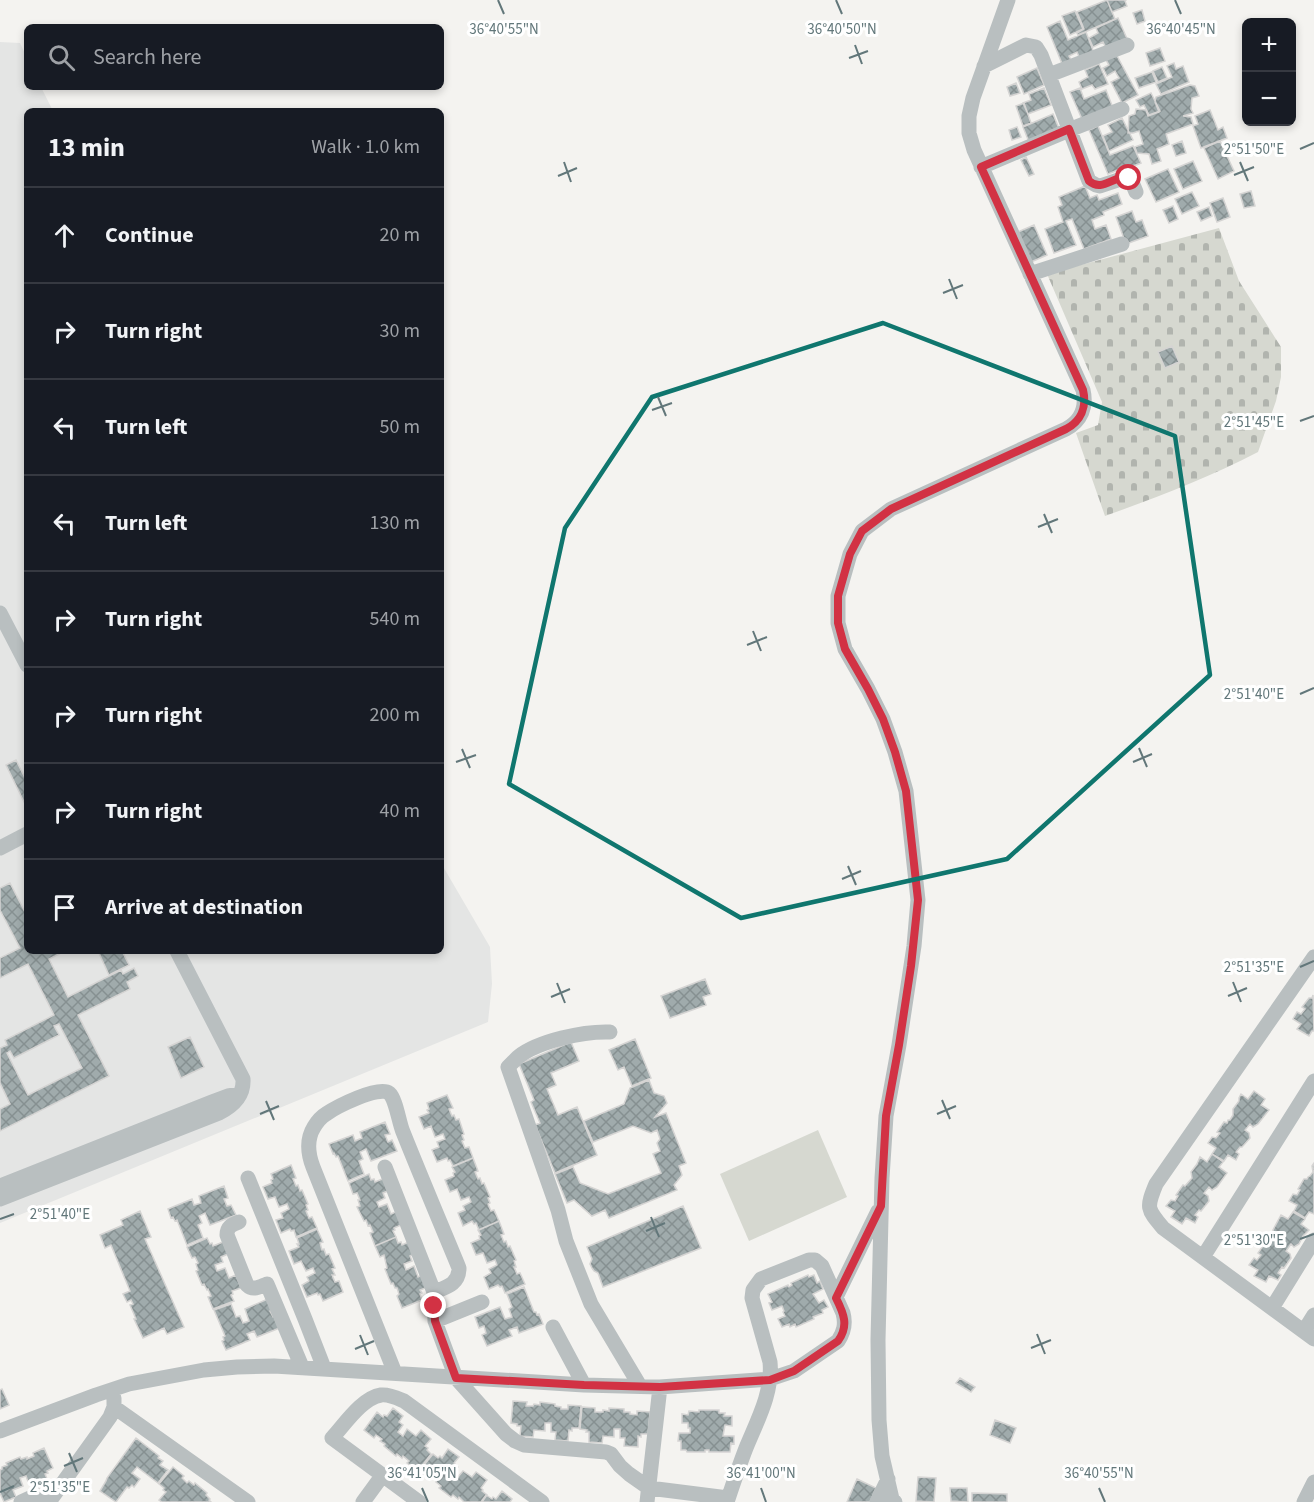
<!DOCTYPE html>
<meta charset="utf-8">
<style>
body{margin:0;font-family:"Source Sans 3",sans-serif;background:#20242c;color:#f1f3f6}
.controls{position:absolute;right:18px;top:18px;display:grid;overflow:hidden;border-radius:9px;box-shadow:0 3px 9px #0003}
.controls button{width:54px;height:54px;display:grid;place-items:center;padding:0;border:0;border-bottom:2px solid #363941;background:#171b24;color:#f1f3f6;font:30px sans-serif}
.stop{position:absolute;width:18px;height:18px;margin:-14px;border:4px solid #d23244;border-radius:50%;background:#fff}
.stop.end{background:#d23244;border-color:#fff;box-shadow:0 2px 6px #0008}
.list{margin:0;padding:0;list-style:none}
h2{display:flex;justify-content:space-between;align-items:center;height:78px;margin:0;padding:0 24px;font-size:26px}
h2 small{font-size:20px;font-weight:400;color:#9ea1a6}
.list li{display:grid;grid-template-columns:39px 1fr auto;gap:18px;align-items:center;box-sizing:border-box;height:96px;padding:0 24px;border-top:2px solid #363941}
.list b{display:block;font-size:22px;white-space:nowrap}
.list em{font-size:20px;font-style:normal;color:#9ea1a6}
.icon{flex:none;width:33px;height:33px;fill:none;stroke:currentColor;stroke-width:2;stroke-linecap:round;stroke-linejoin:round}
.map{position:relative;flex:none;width:1314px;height:1502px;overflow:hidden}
.search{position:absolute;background:#171b24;box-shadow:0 3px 9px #0003;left:24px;top:24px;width:420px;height:66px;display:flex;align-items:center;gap:15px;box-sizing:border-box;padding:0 21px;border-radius:9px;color:#9ea1a6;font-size:22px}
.panel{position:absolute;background:#171b24;box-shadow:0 3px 9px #0003;left:24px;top:108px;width:420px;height:846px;border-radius:9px}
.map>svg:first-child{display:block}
.built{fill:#e4e5e4}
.cemetery{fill:url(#cemetery-stones)}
.garden{fill:#d6d8d0}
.building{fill:url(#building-cross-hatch);stroke:#d5d4d3;stroke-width:1.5;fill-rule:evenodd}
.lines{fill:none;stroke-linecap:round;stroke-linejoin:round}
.minor{stroke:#b9bfc0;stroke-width:15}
.route{stroke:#d23244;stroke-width:8}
.marked{fill:none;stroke:#0f766e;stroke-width:4.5;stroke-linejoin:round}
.ticks{fill:none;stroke:#62777a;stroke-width:2}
.ticks-label{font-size:15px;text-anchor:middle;fill:#62777a;stroke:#fff;stroke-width:6;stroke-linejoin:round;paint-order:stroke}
</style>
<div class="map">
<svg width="1314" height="1502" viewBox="0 0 1314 1502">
<defs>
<pattern id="cemetery-stones" width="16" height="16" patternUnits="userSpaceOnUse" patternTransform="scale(1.5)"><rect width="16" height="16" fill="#d6d8d0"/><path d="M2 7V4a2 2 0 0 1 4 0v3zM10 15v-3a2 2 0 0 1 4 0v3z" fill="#b1b4ae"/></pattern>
<pattern id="building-cross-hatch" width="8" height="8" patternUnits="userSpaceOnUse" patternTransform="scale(1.5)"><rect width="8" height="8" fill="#a0abac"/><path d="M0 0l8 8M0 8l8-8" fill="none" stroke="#869091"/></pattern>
</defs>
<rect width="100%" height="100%" fill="#f4f3f0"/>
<path class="built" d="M 0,42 L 20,43 L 27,58 L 27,87 L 41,87 L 53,111 L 27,111 L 27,951 L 441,951 L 441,863 L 490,947 L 492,984 L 488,1022 L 0,1223 Z"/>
<path class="cemetery" d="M 1219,228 L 1239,281 L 1281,347 L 1281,377 L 1276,401 L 1258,452 C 1208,478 1158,497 1105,516 L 1076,433 L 1098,425 L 1102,402 L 1047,274 Z"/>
<path class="garden" d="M 818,1130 L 847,1197 L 749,1241 L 720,1174 Z"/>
<path class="building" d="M 1107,0 L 1126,0 L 1125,1 L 1127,6 L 1112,12 Z
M 1107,0 L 1115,19 L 1078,35 L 1077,33 L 1084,29 L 1077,12 Z
M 1142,10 L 1145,21 L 1137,24 L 1133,13 Z
M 1075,11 L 1083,29 L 1070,35 L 1062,16 Z
M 1118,18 L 1128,41 L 1107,50 L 1103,42 L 1093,47 L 1089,38 L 1098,33 L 1096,28 Z
M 1060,21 L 1068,40 L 1086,32 L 1094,53 L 1080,59 L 1077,52 L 1069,56 L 1072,62 L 1063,66 L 1047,27 Z
M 1160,48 L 1165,61 L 1150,66 L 1146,53 Z
M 1116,54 L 1138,95 L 1122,103 L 1111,82 L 1119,78 L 1115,71 L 1107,76 L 1103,68 L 1109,65 L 1106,60 Z
M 1174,63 L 1176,69 L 1183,66 L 1189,82 L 1161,94 L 1156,84 L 1172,77 L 1167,66 Z
M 1099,64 L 1108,84 L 1095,89 L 1092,85 L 1082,89 L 1079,82 L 1088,77 L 1085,70 Z
M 1162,67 L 1167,78 L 1158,82 L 1153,71 Z
M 1037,68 L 1044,85 L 1024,94 L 1017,77 Z
M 1152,72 L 1156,82 L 1139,88 L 1135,78 Z
M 1016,83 L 1020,93 L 1010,96 L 1007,87 Z
M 1190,85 L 1195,86 L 1199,96 L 1192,98 L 1191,109 L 1193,113 L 1183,116 L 1191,117 L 1193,124 L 1166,134 L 1169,144 L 1157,149 L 1161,161 L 1152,164 L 1149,154 L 1137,153 L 1135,147 L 1143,144 L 1139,131 L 1133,133 L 1128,133 L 1129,116 L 1135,114 L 1136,109 L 1146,110 L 1148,116 L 1159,112 L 1155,102 L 1156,97 Z
M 1044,88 L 1051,105 L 1028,114 L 1023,103 L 1031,100 L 1029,94 Z
M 1080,88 L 1084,99 L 1106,90 L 1113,108 L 1082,119 L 1070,92 Z
M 1151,93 L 1160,111 L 1149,115 L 1144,105 L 1140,107 L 1136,100 Z
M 1024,103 L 1031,123 L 1023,126 L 1016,106 Z
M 1210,110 L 1218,130 L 1223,127 L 1227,138 L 1201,148 L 1193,126 L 1198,124 L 1195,116 Z
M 1053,114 L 1060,131 L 1029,142 L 1023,127 Z
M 1122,118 L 1133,140 L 1109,151 L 1103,136 L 1112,132 L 1108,125 Z
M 1098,126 L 1110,155 L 1133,146 L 1141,163 L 1126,169 L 1125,167 L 1108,174 L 1089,130 Z
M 1017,127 L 1021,137 L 1012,140 L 1009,130 Z
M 1182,141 L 1186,153 L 1176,156 L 1172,145 Z
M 1220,141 L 1234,171 L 1218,179 L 1204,148 Z
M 1246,141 L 1250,152 L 1238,156 L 1235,145 Z
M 1026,157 L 1034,174 L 1029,176 L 1021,160 Z
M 1193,161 L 1202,181 L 1183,189 L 1174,169 Z
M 1168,169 L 1179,192 L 1156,202 L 1145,179 Z
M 1085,186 L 1090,198 L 1097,195 L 1099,200 L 1118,193 L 1122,204 L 1103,212 L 1104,215 L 1092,220 L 1095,229 L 1106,225 L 1111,239 L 1084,249 L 1072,219 L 1066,221 L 1076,245 L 1054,253 L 1045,229 L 1063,222 L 1058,207 L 1062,205 L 1059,197 Z
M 1251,191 L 1255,206 L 1244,208 L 1240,194 Z
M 1192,192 L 1199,206 L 1182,214 L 1175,199 Z
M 1223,198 L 1230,217 L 1217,222 L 1210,203 Z
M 1173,206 L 1178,219 L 1169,223 L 1163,210 Z
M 1209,207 L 1212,216 L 1201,221 L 1197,212 Z
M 1132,211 L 1136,222 L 1142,220 L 1148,236 L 1126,244 L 1116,217 Z
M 1034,225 L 1047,255 L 1031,262 L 1018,232 Z
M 1172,346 L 1179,362 L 1165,368 L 1158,352 Z
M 16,760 L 27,782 L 26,806 L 6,765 Z
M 10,883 L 27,916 L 27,951 L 65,951 L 49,959 L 68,997 L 121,970 L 123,974 L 134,968 L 138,976 L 127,982 L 130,989 L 78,1015 L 109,1076 L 0,1131 L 0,1109 L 10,1104 L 0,1083 L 0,1048 L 7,1045 L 5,1040 L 54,1015 L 28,964 L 0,978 L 0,958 L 20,948 L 0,910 L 0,888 ZM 59,1024 L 82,1068 L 28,1095 L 7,1053 L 10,1051 L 14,1058 L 59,1035 L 54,1026 Z
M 98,951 L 122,951 L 129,965 L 109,975 Z
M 705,979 L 711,994 L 703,997 L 706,1005 L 670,1018 L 661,996 Z
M 1313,995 L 1314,1031 L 1312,1031 L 1309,1036 L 1297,1029 L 1301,1024 L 1293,1019 L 1297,1012 L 1301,1014 L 1305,1009 L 1302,1007 L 1309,998 L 1312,998 Z
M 190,1037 L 204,1067 L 181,1078 L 168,1047 Z
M 635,1039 L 651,1078 L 632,1086 L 624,1067 L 618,1070 L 609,1050 Z
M 571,1042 L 579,1061 L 551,1073 L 556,1085 L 547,1089 L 558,1115 L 577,1107 L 597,1155 L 555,1173 L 535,1125 L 540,1123 L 531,1102 L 534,1100 L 519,1064 Z
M 649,1080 L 654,1093 L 664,1096 L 667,1103 L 655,1117 L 666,1113 L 686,1163 L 679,1166 L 682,1175 L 674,1185 L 677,1190 L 609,1218 L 605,1210 L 592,1216 L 574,1200 L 567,1203 L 555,1174 L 573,1167 L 580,1183 L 608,1194 L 661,1173 L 653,1154 L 660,1151 L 657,1143 L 660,1139 L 657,1130 L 651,1133 L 633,1126 L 593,1142 L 584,1121 L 624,1104 L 630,1088 Z
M 1254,1091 L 1265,1099 L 1261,1105 L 1269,1110 L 1258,1124 L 1253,1127 L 1250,1124 L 1245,1130 L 1249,1133 L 1250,1138 L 1242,1147 L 1240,1147 L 1236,1152 L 1239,1154 L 1236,1160 L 1228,1155 L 1224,1161 L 1212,1154 L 1216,1148 L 1208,1143 L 1212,1137 L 1216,1138 L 1220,1133 L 1217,1132 L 1224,1122 L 1227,1123 L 1228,1120 L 1230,1120 L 1233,1115 L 1233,1109 L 1239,1101 L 1239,1098 L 1241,1094 L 1248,1099 Z
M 447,1095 L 453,1108 L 449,1109 L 452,1116 L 454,1115 L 456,1120 L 459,1119 L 464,1134 L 462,1135 L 464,1140 L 462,1141 L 465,1148 L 469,1147 L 473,1158 L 453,1166 L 450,1160 L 448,1161 L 447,1158 L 437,1162 L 432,1150 L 439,1147 L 437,1142 L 445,1139 L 443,1134 L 435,1137 L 431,1126 L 424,1129 L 419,1117 L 429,1113 L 427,1110 L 429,1109 L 427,1103 Z
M 385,1122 L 390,1134 L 385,1135 L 388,1142 L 392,1140 L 397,1151 L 371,1161 L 366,1149 L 360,1152 L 363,1159 L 359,1161 L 364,1174 L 348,1181 L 338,1156 L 336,1157 L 334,1153 L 333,1154 L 329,1144 L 353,1135 L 355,1141 L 362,1138 L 360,1132 Z
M 1212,1154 L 1223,1162 L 1219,1167 L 1227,1173 L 1217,1187 L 1212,1190 L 1209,1187 L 1204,1193 L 1208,1196 L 1209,1201 L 1201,1211 L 1199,1210 L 1195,1215 L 1198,1217 L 1195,1223 L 1186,1218 L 1182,1224 L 1171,1217 L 1175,1211 L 1166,1206 L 1171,1200 L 1175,1201 L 1178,1196 L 1176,1195 L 1183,1185 L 1185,1186 L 1192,1178 L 1191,1172 L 1197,1164 L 1200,1157 L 1207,1162 Z
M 473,1158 L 478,1171 L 475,1172 L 478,1179 L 480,1178 L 482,1184 L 484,1183 L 490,1197 L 488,1198 L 490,1203 L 488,1204 L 491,1211 L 494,1210 L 499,1221 L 479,1230 L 476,1223 L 474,1224 L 472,1221 L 463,1226 L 458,1213 L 465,1210 L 463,1206 L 471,1202 L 469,1197 L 461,1200 L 457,1189 L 450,1192 L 445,1180 L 454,1176 L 453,1173 L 455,1172 L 452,1167 Z
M 1314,1163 L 1314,1214 L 1309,1212 L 1305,1218 L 1294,1211 L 1297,1205 L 1289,1201 L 1293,1194 L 1297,1195 L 1300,1190 L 1298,1189 L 1304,1179 L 1307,1179 L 1308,1177 L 1310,1176 L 1313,1172 L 1312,1166 Z
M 291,1165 L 296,1178 L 293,1179 L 296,1186 L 298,1185 L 300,1191 L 302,1190 L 308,1204 L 306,1205 L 308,1210 L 306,1211 L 309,1218 L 312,1217 L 317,1228 L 296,1237 L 294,1230 L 291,1231 L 290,1229 L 281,1233 L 276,1220 L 283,1218 L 281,1213 L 289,1209 L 287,1204 L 279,1207 L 275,1197 L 268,1199 L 263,1187 L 272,1183 L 271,1180 L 273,1179 L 271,1174 Z
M 369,1174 L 371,1180 L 374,1179 L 375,1182 L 385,1178 L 390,1190 L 383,1193 L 385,1198 L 377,1202 L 379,1207 L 387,1204 L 391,1214 L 398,1211 L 403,1224 L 394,1228 L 395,1230 L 393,1231 L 396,1237 L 375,1246 L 370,1233 L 373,1232 L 370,1225 L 368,1226 L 366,1220 L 364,1221 L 357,1207 L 360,1206 L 358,1200 L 360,1200 L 357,1193 L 353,1194 L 349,1183 Z
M 224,1186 L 228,1198 L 224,1199 L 227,1206 L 231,1205 L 236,1215 L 210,1225 L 205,1213 L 199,1216 L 202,1223 L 198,1225 L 203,1238 L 187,1245 L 177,1220 L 175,1221 L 173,1217 L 171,1218 L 168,1209 L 192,1199 L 194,1205 L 201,1203 L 199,1196 Z
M 683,1206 L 701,1248 L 603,1287 L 598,1273 L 594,1271 L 592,1268 L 590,1264 L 592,1259 L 587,1247 Z
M 140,1211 L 151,1237 L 145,1239 L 184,1327 L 167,1334 L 164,1328 L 143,1338 L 134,1319 L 136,1319 L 130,1305 L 133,1304 L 131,1300 L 127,1302 L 123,1294 L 130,1291 L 111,1245 L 105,1248 L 100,1235 L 123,1225 L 121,1220 Z
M 1293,1212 L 1305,1219 L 1301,1224 L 1309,1230 L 1303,1236 L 1299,1244 L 1294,1247 L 1291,1244 L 1286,1251 L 1290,1254 L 1291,1258 L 1284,1268 L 1282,1267 L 1278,1273 L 1281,1275 L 1278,1280 L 1269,1276 L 1266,1282 L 1254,1276 L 1258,1270 L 1249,1265 L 1254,1258 L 1257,1260 L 1261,1255 L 1258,1253 L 1265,1243 L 1267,1244 L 1274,1236 L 1273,1230 L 1281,1215 L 1288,1219 Z
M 499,1221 L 504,1234 L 501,1235 L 504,1242 L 506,1241 L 508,1247 L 510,1246 L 516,1260 L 514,1261 L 516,1267 L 514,1267 L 517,1274 L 520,1273 L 525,1284 L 505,1293 L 502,1286 L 500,1287 L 498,1285 L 489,1289 L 484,1277 L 491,1273 L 489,1269 L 497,1265 L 495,1260 L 487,1263 L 483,1253 L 476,1255 L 471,1243 L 480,1239 L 479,1236 L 481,1235 L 478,1230 Z
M 317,1229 L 323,1242 L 320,1243 L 322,1250 L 324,1249 L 326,1255 L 329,1254 L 335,1268 L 332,1269 L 335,1275 L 332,1275 L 335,1282 L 339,1281 L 343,1292 L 323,1301 L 320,1294 L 318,1295 L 317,1293 L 307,1297 L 302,1285 L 309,1281 L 307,1277 L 315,1273 L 313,1268 L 306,1271 L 301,1261 L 294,1264 L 289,1251 L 299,1247 L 297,1244 L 299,1244 L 297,1238 Z
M 396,1237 L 398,1243 L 401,1242 L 402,1245 L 411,1241 L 417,1253 L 410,1256 L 412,1261 L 404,1264 L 406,1270 L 414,1266 L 418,1277 L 424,1274 L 430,1286 L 420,1290 L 422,1293 L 420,1294 L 422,1300 L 402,1308 L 397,1296 L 399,1294 L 397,1288 L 395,1288 L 393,1283 L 391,1284 L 385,1269 L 387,1268 L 384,1255 L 380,1257 L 375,1246 Z
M 207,1238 L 210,1244 L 212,1243 L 213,1246 L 223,1242 L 228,1254 L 221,1257 L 223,1262 L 215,1265 L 217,1271 L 225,1268 L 229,1278 L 236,1275 L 241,1288 L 232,1291 L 233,1294 L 231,1295 L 234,1301 L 213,1309 L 208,1297 L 211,1296 L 208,1289 L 207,1290 L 204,1284 L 202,1285 L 196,1271 L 198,1270 L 196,1264 L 198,1263 L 195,1257 L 192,1258 L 187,1247 Z
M 808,1275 L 809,1277 L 814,1275 L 817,1283 L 820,1281 L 823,1289 L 813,1294 L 819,1303 L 824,1300 L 828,1307 L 822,1310 L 823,1313 L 813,1317 L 814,1319 L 796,1327 L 795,1324 L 790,1327 L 789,1324 L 782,1327 L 778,1319 L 785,1316 L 783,1312 L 784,1311 L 782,1306 L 772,1310 L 769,1303 L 772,1302 L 768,1294 L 788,1285 L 789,1287 L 792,1285 L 791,1283 Z
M 524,1287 L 534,1312 L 536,1312 L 537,1315 L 539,1314 L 543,1324 L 519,1333 L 517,1327 L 509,1330 L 512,1336 L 487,1346 L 482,1335 L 486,1333 L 484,1326 L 479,1328 L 475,1317 L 500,1307 L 505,1319 L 512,1317 L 509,1309 L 512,1307 L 507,1294 Z
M 270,1298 L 274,1309 L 270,1311 L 273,1317 L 277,1315 L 282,1327 L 257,1337 L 254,1331 L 247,1334 L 250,1340 L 226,1350 L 222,1341 L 224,1340 L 223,1337 L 225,1336 L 214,1310 L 231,1304 L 236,1317 L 240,1316 L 243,1323 L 249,1321 L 245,1309 Z
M 960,1378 L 975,1387 L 971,1392 L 956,1383 Z
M 2,1389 L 9,1405 L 0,1409 L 0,1390 Z
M 513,1401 L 527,1402 L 526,1406 L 533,1406 L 534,1404 L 540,1405 L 540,1402 L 555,1404 L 555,1406 L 561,1407 L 561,1409 L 568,1409 L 568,1405 L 581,1406 L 579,1428 L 572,1428 L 572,1431 L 569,1430 L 568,1441 L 555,1440 L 556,1432 L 551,1432 L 551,1423 L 545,1423 L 545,1431 L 534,1430 L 533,1437 L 520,1436 L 521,1426 L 517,1426 L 517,1424 L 511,1423 Z
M 582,1407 L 595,1408 L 595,1412 L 603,1412 L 603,1410 L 609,1411 L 609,1408 L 624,1409 L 624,1412 L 630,1412 L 630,1414 L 637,1415 L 637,1411 L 650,1412 L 648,1434 L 641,1434 L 641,1437 L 638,1436 L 638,1447 L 624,1446 L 625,1438 L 620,1438 L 620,1429 L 614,1429 L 614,1437 L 603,1436 L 602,1443 L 589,1442 L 589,1432 L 586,1432 L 587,1430 L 580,1429 Z
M 393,1408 L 403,1416 L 399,1422 L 403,1425 L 398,1432 L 403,1436 L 407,1429 L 416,1436 L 421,1430 L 431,1439 L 425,1446 L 428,1448 L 427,1450 L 431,1454 L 418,1471 L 407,1463 L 409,1461 L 403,1456 L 402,1458 L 397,1454 L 396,1456 L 384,1446 L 385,1444 L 380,1441 L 382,1439 L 376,1435 L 374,1438 L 364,1430 L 377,1412 L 383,1417 L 384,1415 L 387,1416 Z
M 699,1410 L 719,1410 L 719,1413 L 725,1413 L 724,1416 L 732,1416 L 732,1426 L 725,1425 L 723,1436 L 734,1436 L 734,1444 L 731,1443 L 730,1452 L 709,1452 L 709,1450 L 705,1450 L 705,1452 L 687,1452 L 686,1450 L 681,1450 L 681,1441 L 678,1441 L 679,1433 L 690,1433 L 690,1428 L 688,1428 L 688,1423 L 682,1423 L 682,1414 L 688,1415 L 689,1411 L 699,1412 Z
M 995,1420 L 1016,1428 L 1010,1443 L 990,1435 Z
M 136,1438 L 159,1456 L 158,1458 L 163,1461 L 160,1465 L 168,1470 L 158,1483 L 137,1467 L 132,1473 L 140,1479 L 134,1487 L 132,1485 L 129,1488 L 127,1487 L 116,1502 L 100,1491 L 106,1481 L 107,1478 Z
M 44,1448 L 53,1468 L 47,1471 L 48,1473 L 45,1474 L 49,1484 L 37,1489 L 34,1482 L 29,1484 L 26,1476 L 20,1478 L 23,1486 L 13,1490 L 16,1497 L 4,1502 L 0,1493 L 0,1470 L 2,1469 L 2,1467 L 7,1465 L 6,1463 L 20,1457 L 21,1459 L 27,1457 L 27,1459 L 34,1456 L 33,1453 Z
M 448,1449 L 459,1457 L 454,1463 L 458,1467 L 453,1473 L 458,1477 L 463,1471 L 472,1477 L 476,1472 L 487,1480 L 481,1488 L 483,1490 L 482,1491 L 487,1495 L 482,1502 L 464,1502 L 459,1497 L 458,1499 L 453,1495 L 451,1497 L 439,1488 L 441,1486 L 436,1482 L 437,1480 L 431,1476 L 429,1479 L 419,1471 L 433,1454 L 438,1458 L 440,1456 L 442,1458 Z
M 173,1467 L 184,1476 L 182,1478 L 187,1483 L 189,1481 L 194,1485 L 195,1483 L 207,1493 L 206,1495 L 210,1499 L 209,1500 L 211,1502 L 162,1502 L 159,1500 L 166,1492 L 163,1490 L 164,1488 L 159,1484 Z
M 918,1477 L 936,1478 L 934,1502 L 916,1501 Z
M 857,1479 L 876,1488 L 870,1502 L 847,1502 Z
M 950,1488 L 967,1488 L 968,1502 L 951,1501 Z
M 502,1491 L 512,1499 L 510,1502 L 481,1502 L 486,1495 L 492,1499 L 493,1497 L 496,1499 Z
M 972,1493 L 1007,1494 L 1007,1502 L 972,1502 Z"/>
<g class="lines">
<path class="minor" d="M 984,66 L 1026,45 L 1036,47 L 1041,55 L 1089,181 L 1096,185 L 1100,186 L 1127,177 L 1131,180 L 1136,192
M 1049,75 L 1127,45
M 981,167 L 1069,130 L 1122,109
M 1030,274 L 1122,244
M 0,613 L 27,665
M 0,848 L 27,834
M 1314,957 L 1156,1184 C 1146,1208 1147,1209 1163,1228 L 1314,1339
M 610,1032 C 584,1031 538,1041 518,1057 C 515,1060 511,1064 508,1067 L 558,1210 L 566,1241 L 591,1304 L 640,1386
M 385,1167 L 434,1292 L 435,1321 L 456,1378 L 506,1434 L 515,1441 L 524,1445 L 606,1452 L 611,1454 L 620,1466 L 629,1474 L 649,1488 L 728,1498
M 248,1178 L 305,1319 L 324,1368
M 0,1186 L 212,1102 L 228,1096 L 240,1094
M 0,1199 L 219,1113 C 233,1106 244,1095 243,1079 L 177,951
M 239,1222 C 231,1225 227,1227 227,1235 L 247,1285 C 253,1291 259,1287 267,1284 L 302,1367
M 1203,1257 L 1314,1081
M 836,1297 L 878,1211
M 1272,1308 L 1314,1240
M 435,1321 L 482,1302
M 553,1327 L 584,1385
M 1304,1331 L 1314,1315
M 395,1373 L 313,1167 C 308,1154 306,1140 314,1127 C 317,1122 321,1117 326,1114 C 336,1107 379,1085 389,1093 C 396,1099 399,1123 403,1132 C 421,1177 440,1222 459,1268 C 459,1284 447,1287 434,1292
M 114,1407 L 248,1502
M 0,1431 L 96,1395 L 129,1384 L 204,1370 L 237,1367 L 274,1366 L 584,1385 L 660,1387 L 770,1379 L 794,1371 L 838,1341 C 844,1332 846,1324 843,1313 L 822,1266 L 815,1260 L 809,1260 L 804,1262 L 761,1279 L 753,1290 L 752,1298 L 770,1362 C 773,1392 757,1421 746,1448 C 739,1466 733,1484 727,1502
M 21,1502 L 32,1497 L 44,1502
M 49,1502 L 110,1417 L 114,1407 L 114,1398
M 363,1502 L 382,1476
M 419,1502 L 332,1438 C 345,1424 362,1398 381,1395 C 389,1394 397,1398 404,1401 L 542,1502
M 647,1502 L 660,1387
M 877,1502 L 888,1479
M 895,1502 L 892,1499 L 882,1456 L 879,1420 L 878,1340 L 882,1178 L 886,1116 L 899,1045 L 914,946 L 918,900 L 906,791 L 895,752 L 883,719 L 868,689 L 845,649 L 838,623 L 838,596 L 850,554 L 862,531 L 891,509 L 1066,429 C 1081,421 1087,407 1083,390 L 974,150 L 969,133 L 969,116 L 973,98 L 1008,0
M 1304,1502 L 1314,1482"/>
</g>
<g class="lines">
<path class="route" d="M 434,1306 L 435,1321 L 456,1378 L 584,1385 L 660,1387 L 770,1380 L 794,1371 L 838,1341 C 849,1326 844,1314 836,1298 L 881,1206 L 886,1116 L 899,1045 L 911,966 L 918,900 L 906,791 L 895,752 L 883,719 L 868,689 L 845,649 L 838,623 L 838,596 L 850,554 L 862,531 L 891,509 L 1066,429 C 1081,421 1087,407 1083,390 L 981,167 L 1069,129 L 1089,181 C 1103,193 1114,174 1129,178"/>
</g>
<path class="marked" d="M 883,323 L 1175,436 L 1210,675 L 1007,859 L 741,918 L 509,784 L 565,528 L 652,397 Z"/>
<path class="ticks" d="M 498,0 L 504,14M 836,0 L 842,14M 1175,0 L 1181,14M 855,45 L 862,64M 849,58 L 868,51M 1300,149 L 1314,143M 564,162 L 571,182M 1240,162 L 1248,181M 1234,175 L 1254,167M 558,176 L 577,168M 949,279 L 957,299M 943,293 L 963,285M 658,397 L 666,416M 652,410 L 672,403M 1300,421 L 1314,416M 1044,514 L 1052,533M 1038,527 L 1058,519M 753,631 L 761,651M 747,645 L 767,637M 1300,694 L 1314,688M 1139,748 L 1147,767M 462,749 L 470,768M 456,762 L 476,755M 1133,762 L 1152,754M 848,866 L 856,885M 842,879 L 861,871M 1300,967 L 1314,961M 1233,982 L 1241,1002M 557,983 L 565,1003M 1228,996 L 1247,988M 551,997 L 570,989M 942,1100 L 950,1119M 266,1101 L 274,1120M 260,1114 L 279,1106M 937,1114 L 956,1106M 651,1217 L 659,1237M 0,1219 L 14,1214M 646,1231 L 665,1223M 1300,1239 L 1314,1234M 1037,1334 L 1045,1354M 360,1335 L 368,1355M 1031,1348 L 1051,1340M 355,1349 L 374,1341M 69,1453 L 77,1472M 64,1466 L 83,1458M 422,1488 L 428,1502M 761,1488 L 766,1502M 1099,1488 L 1105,1502M 0,1492 L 14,1486"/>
<g class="ticks-label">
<text x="842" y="34">36°40'50"N</text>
<text x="1181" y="34">36°40'45"N</text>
<text x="504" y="34">36°40'55"N</text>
<text x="1254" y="154">2°51'50"E</text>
<text x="1254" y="427">2°51'45"E</text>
<text x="1254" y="699">2°51'40"E</text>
<text x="1254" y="972">2°51'35"E</text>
<text x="60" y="1219">2°51'40"E</text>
<text x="1254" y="1245">2°51'30"E</text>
<text x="422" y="1478">36°41'05"N</text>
<text x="761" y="1478">36°41'00"N</text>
<text x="1099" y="1478">36°40'55"N</text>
<text x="60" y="1492">2°51'35"E</text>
</g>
</svg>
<div class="controls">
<button>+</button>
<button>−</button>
</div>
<div class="stop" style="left:1129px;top:178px"></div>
<div class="stop end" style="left:434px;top:1306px"></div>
<div class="search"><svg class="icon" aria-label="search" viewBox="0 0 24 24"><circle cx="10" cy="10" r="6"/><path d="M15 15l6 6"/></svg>Search here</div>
<section class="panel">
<h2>13 min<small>Walk · 1.0 km</small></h2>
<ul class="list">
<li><svg class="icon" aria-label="ahead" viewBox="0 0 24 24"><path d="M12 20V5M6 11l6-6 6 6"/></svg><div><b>Continue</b></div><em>20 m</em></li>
<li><svg class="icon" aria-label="right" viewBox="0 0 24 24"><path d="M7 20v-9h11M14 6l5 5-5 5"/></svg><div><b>Turn right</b></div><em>30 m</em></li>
<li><svg class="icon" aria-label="left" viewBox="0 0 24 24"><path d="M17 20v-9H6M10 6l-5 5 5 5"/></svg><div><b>Turn left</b></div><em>50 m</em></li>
<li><svg class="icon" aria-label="left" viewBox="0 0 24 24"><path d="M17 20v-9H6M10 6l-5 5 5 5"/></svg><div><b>Turn left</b></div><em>130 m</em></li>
<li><svg class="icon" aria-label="right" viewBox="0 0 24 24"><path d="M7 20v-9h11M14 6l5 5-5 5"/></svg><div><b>Turn right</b></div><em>540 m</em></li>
<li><svg class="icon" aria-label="right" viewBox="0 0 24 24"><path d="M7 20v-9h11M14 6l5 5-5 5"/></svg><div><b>Turn right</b></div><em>200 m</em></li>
<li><svg class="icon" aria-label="right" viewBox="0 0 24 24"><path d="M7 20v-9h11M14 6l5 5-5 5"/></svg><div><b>Turn right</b></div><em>40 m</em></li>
<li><svg class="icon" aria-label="arrive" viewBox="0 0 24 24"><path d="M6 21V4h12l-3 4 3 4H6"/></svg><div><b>Arrive at destination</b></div></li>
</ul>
</section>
</div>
